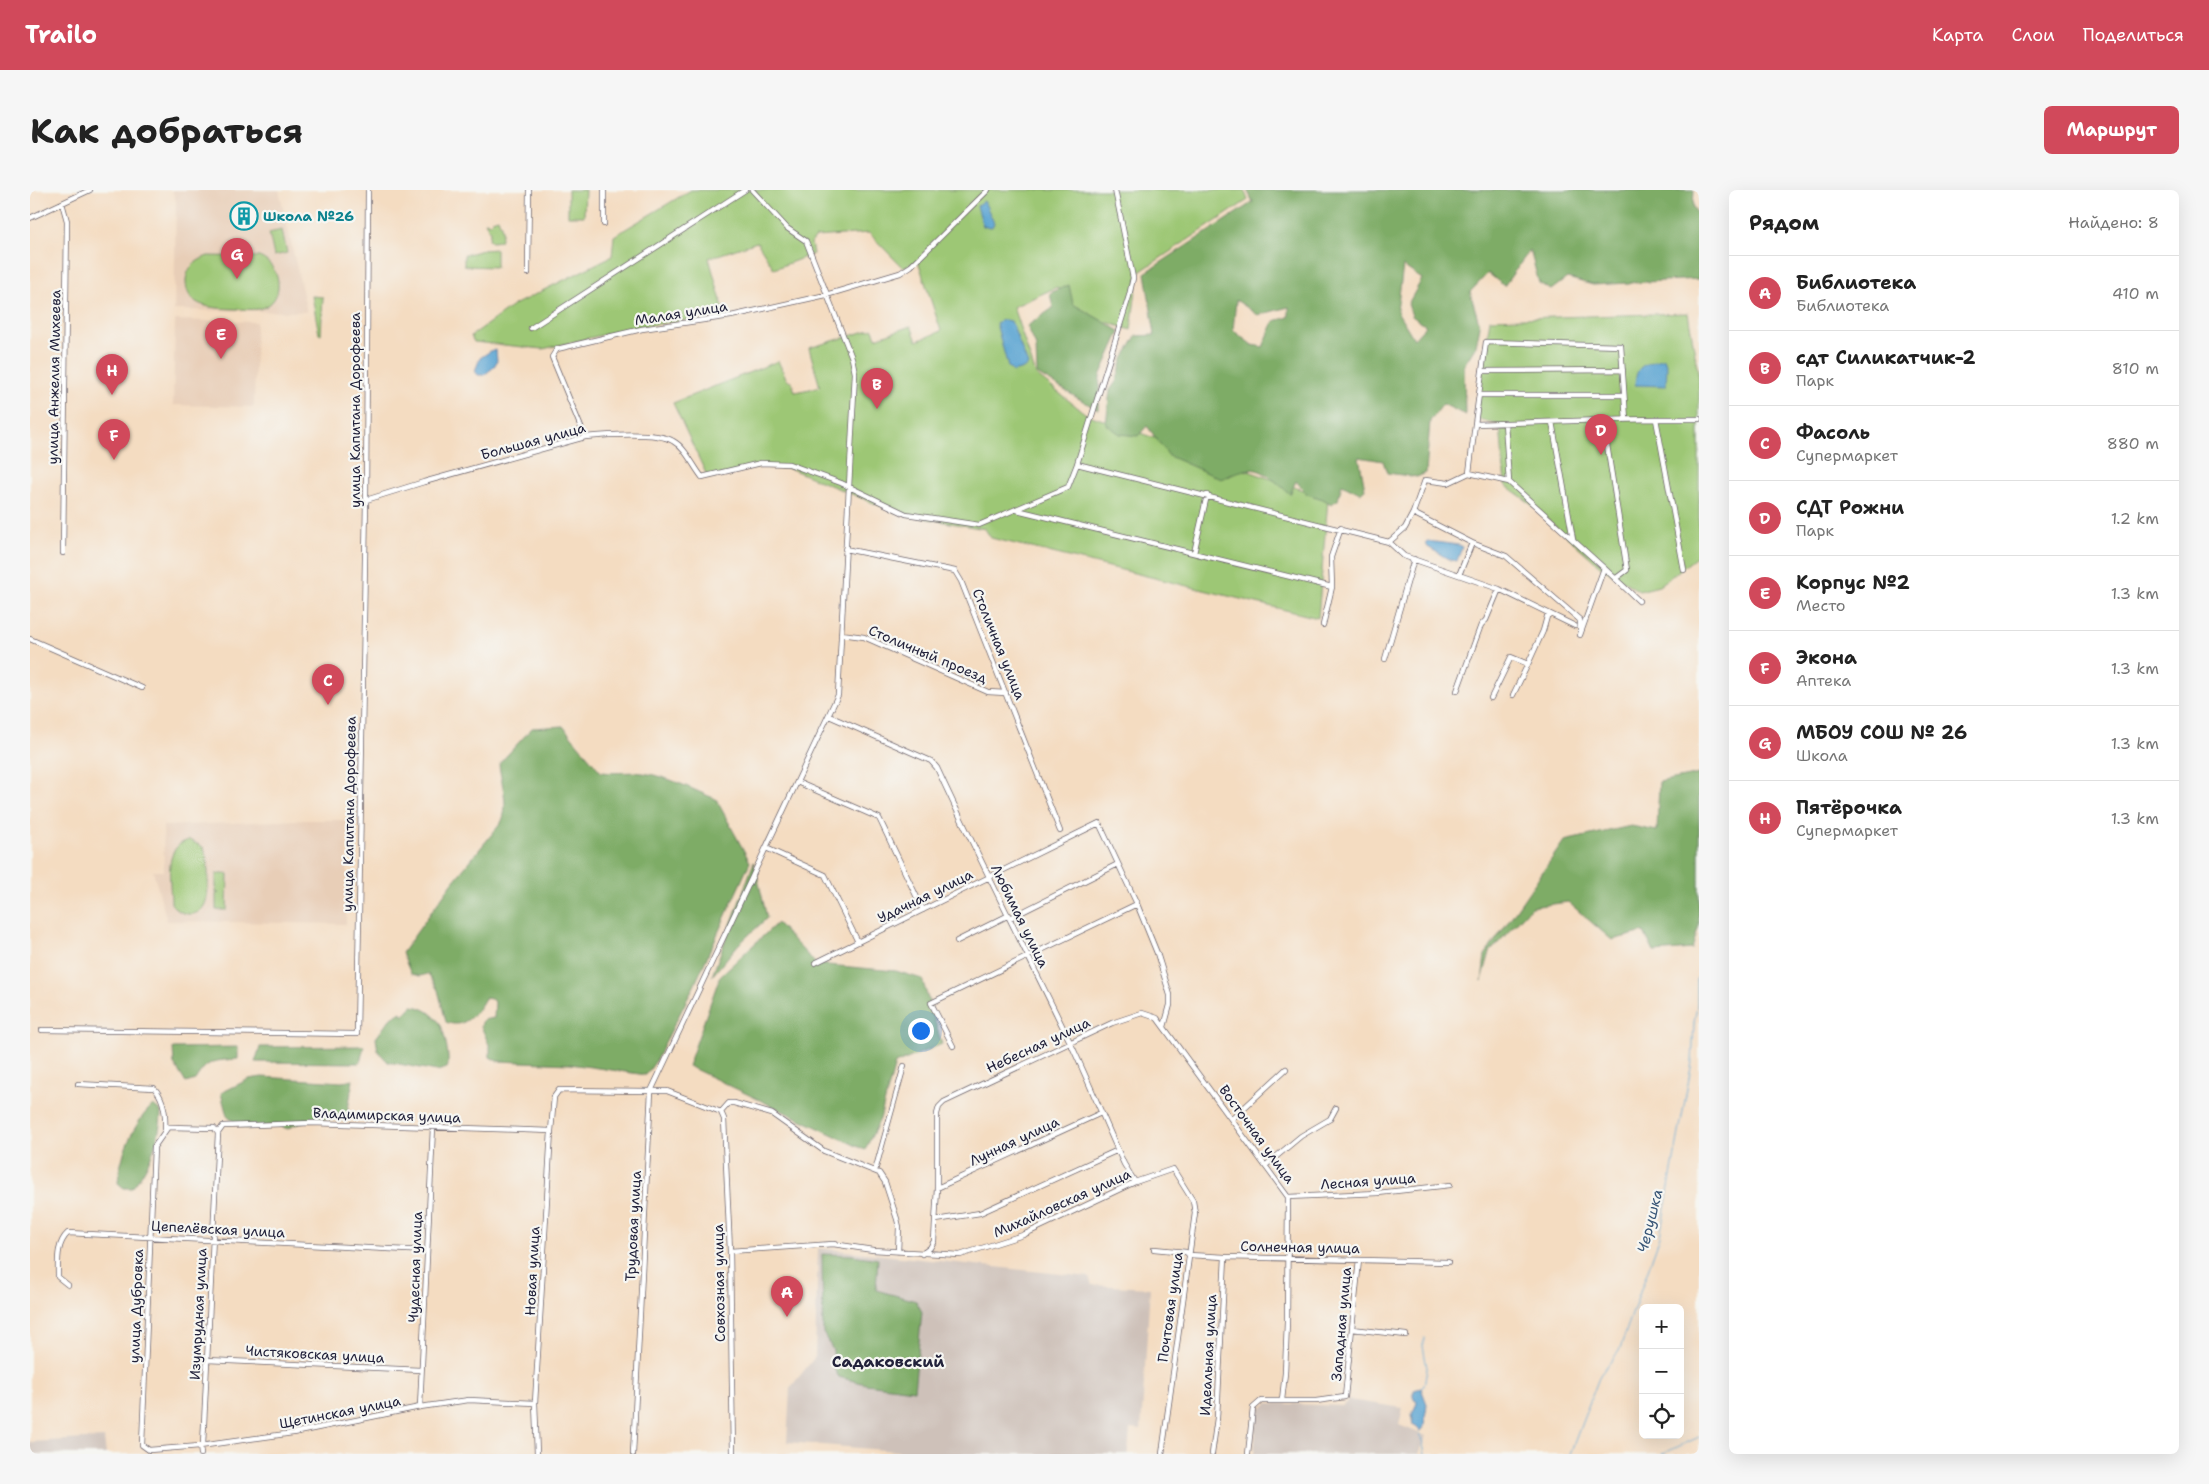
<!DOCTYPE html>
<html lang="ru">
<meta charset="utf-8">
<style>
body{margin:0;font-family:"Shantell Sans",sans-serif;background:#f6f6f6;color:#222}
.controls{position:absolute;right:15px;bottom:15px;display:grid;overflow:hidden;border-radius:8px;box-shadow:0 5px 20px #0002}
.controls button{width:45px;height:45px;display:grid;place-items:center;padding:0;border:0;border-bottom:1px solid #e0e0e0;background:#fff;color:#222;font:25px sans-serif}
.you{position:absolute;left:890px;top:840px;width:18px;height:18px;margin:-12px;border:4px solid #fff;border-radius:50%;background:#1a73e8;box-shadow:0 0 0 8px #1a73e833}
.badge{display:grid;place-items:center;width:32px;height:32px;border-radius:50%;background:#d1495b;color:#fff;font-size:16px;font-weight:700}
.pin{position:absolute;translate:-50% -41px;filter:drop-shadow(0 1px 2px #0008)}
.pin::after{content:'';position:absolute;top:26px;width:18px;height:15px;background:inherit;clip-path:polygon(0 0,100% 0,50% 100%)}
.list{margin:0;padding:0;list-style:none}
h2{display:flex;justify-content:space-between;align-items:center;height:65px;margin:0;padding:0 20px;font-size:21px}
h2 small{font-size:16px;font-weight:400;color:#767676}
.list li{display:grid;grid-template-columns:32px 1fr auto;gap:15px;align-items:center;box-sizing:border-box;height:75px;padding:0 20px;border-top:1px solid #e0e0e0}
.list b{display:block;font-size:19px;white-space:nowrap}
.list p{margin:0;font-size:16px;white-space:nowrap;color:#767676}
.list em{font-size:16px;font-style:normal;color:#767676}
.icon{flex:none;width:28px;height:28px;fill:none;stroke:currentColor;stroke-width:2;stroke-linecap:round;stroke-linejoin:round}
.map{position:relative;flex:none;width:1669px;height:1264px;overflow:hidden;border-radius:8px}
header{display:flex;align-items:center;gap:30px;box-sizing:border-box;height:70px;padding:0 25px;background:#d1495b;color:#fff}
header strong{font-size:24px}
nav{display:flex;gap:28px;margin-inline-start:auto;font-size:18px}
.intro{display:flex;align-items:center;justify-content:space-between;box-sizing:border-box;height:120px;padding:0 30px}
h1{margin:0;font-size:35px}
.button{padding:12px 22px;border-radius:8px;background:#d1495b;color:#fff;font-size:18px;font-weight:700}
main{display:flex;gap:30px;padding:0 30px}
aside{flex:1;background:#fff;border-radius:8px;box-shadow:0 5px 20px #0002}
.map>svg:first-child{display:block}
.built{fill:#e8ceb7}
.industrial{fill:#cec1b9}
.green{fill:#9dc774;stroke:#607458}
.forest{fill:#7eac66;stroke:#506750;fill-rule:evenodd}
.water{fill:#59a3d1;stroke:#3e6286}
.lines{fill:none;stroke-linecap:round;stroke-linejoin:round}
.stream{stroke:#59a3d1;stroke-width:1}
.minor-casing{stroke:#6c636a;stroke-width:6}
.minor{stroke:#fff;stroke-width:4.5}
.labels{text-anchor:middle;stroke-width:4.5;stroke-linejoin:round;paint-order:stroke}
.culture-label{font-size:14px;font-weight:bold;fill:#0d838f;stroke:#f6f6f2;text-anchor:start}
.street-label{font-size:14px;fill:#22223b;stroke:#f6f6f2}
.water-label{font-size:15px;font-style:italic;fill:#385677;stroke:#f6f6f2}
.quarter-label{font-size:16px;font-weight:bold;fill:#22223b;stroke:#f6f6f2}
</style>
<header>
<strong>Trailo</strong>
<nav><a>Карта</a><a>Слои</a><a>Поделиться</a></nav>
</header>
<div class="intro"><h1>Как добраться</h1><a class="button">Маршрут</a></div>
<main>
<div class="map">
<svg width="1669" height="1264" viewBox="0 0 1669 1264">
<rect width="100%" height="100%" fill="#f6f6f2"/>
<filter id="ink" filterUnits="userSpaceOnUse"><feTurbulence type="fractalNoise" baseFrequency=".02" numOctaves="2"/><feDisplacementMap in="SourceGraphic" scale="10" xChannelSelector="R" yChannelSelector="G"/><feConvolveMatrix kernelMatrix="1 2 1 2 8 2 1 2 1" color-interpolation-filters="sRGB"/></filter>
<filter id="wash" filterUnits="userSpaceOnUse"><feTurbulence type="fractalNoise" baseFrequency=".0096" numOctaves="4" result="noise"/><feDisplacementMap in="SourceGraphic" scale="20" xChannelSelector="R" yChannelSelector="G"/><feGaussianBlur stdDeviation="1.12" result="paint"/><feColorMatrix in="noise" values="0 0 0 0 0 0 0 0 0 0 0 0 0 0 0 0 0 1.4 0 .05"/><feComposite in="paint" operator="in"/></filter>
<g filter="url(#wash)">
<rect width="100%" height="100%" fill="#f4dcc1"/>
<path class="built" d="M 142,0 L 249,0 L 277,122 L 144,120 L 146,11 Z
M 145,130 L 226,132 L 224,217 L 143,215 Z
M 268,630 L 318,630 L 316,734 L 137,731 L 123,681 L 134,681 L 133,636 Z"/>
<path class="industrial" d="M 788,1058 L 1059,1087 L 1062,1095 L 1120,1098 L 1111,1240 L 1100,1239 L 1098,1264 L 901,1264 L 757,1252 L 760,1198 L 785,1167 Z
M 1319,1210 L 1373,1218 L 1369,1235 L 1396,1246 L 1389,1264 L 1224,1264 L 1227,1222 L 1238,1213 L 1312,1216 Z
M 74,1248 L 76,1264 L 0,1264 L 0,1252 Z"/>
<path class="green" d="M 538,0 L 555,0 L 554,26 L 538,26 Z
M 661,0 L 1214,0 L 1218,10 L 1108,83 L 1101,140 L 1042,121 L 1027,97 L 983,117 L 1006,185 L 1056,224 L 1298,309 L 1288,428 L 961,348 L 955,339 L 870,324 L 761,279 L 734,276 L 678,288 L 643,213 L 748,171 L 757,190 L 762,192 L 765,202 L 790,197 L 779,158 L 843,139 L 846,148 L 881,136 L 887,151 L 911,141 L 888,71 L 873,78 L 839,43 L 786,47 L 781,53 L 783,64 L 744,79 L 727,52 L 679,68 L 695,125 L 606,137 L 513,159 L 444,152 L 441,146 L 484,115 L 582,66 L 584,46 Z
M 468,28 C 472,38 474,41 470,51 L 462,52 L 459,50 L 460,41 L 455,32 L 461,33 L 462,30 Z
M 252,40 L 257,63 L 244,66 L 239,43 Z
M 466,59 L 466,77 L 434,76 L 434,65 L 453,60 Z
M 178,66 L 229,67 C 253,76 256,113 229,119 C 222,120 213,119 206,119 C 185,118 155,119 156,90 C 157,77 167,70 178,66 Z
M 282,106 L 293,107 L 291,145 L 289,144 Z
M 1658,123 L 1669,188 L 1669,365 L 1629,396 L 1609,401 L 1570,376 L 1496,310 L 1475,295 L 1470,235 L 1445,228 L 1460,129 Z
M 159,650 L 173,657 C 179,666 180,703 175,714 C 168,730 148,725 141,713 C 141,691 132,657 159,650 Z
M 186,684 L 198,684 L 197,720 L 186,720 L 186,704 L 189,703 L 186,703 Z"/>
<path class="forest" d="M 1217,0 L 1664,0 L 1663,17 L 1669,26 L 1669,89 L 1563,95 L 1537,88 L 1521,100 L 1509,93 L 1500,60 L 1474,96 L 1458,83 L 1440,102 L 1450,136 L 1446,156 L 1434,175 L 1435,225 L 1413,214 L 1400,231 L 1396,283 L 1387,287 L 1357,283 L 1353,271 L 1329,267 L 1335,299 L 1330,303 L 1312,294 L 1308,310 L 1301,314 L 1293,309 L 1277,304 L 1266,291 L 1260,304 C 1232,280 1228,271 1191,289 L 1139,266 L 1117,236 L 1108,246 L 1090,244 L 1076,234 L 1080,200 L 1086,192 L 1093,169 L 1106,146 L 1125,145 L 1115,83 L 1223,12 ZM 1373,76 L 1392,89 L 1378,114 L 1382,126 L 1396,136 L 1384,149 L 1367,121 ZM 1206,110 L 1228,125 L 1259,117 L 1259,127 L 1244,131 L 1233,157 L 1222,155 L 1203,140 Z
M 1039,95 L 1043,114 L 1090,141 L 1070,186 L 1068,220 L 1007,184 L 1006,156 L 997,136 L 1023,118 L 1020,103 Z
M 533,536 L 571,582 C 585,584 599,581 613,583 C 638,586 663,600 686,609 L 720,672 L 664,796 L 625,872 L 616,885 L 540,874 L 467,871 L 460,867 L 460,857 L 451,836 L 453,830 L 464,828 L 465,812 L 461,809 L 455,808 C 447,823 434,840 416,832 L 408,800 L 398,784 L 390,786 L 381,784 L 372,763 L 422,693 L 471,633 C 480,615 471,594 469,574 L 502,538 Z
M 1669,584 L 1669,735 L 1662,759 L 1624,762 L 1614,742 L 1582,750 L 1538,712 L 1501,717 L 1460,762 L 1452,791 L 1455,765 L 1534,651 L 1601,636 L 1627,641 L 1629,592 Z
M 724,672 L 737,728 L 708,755 L 682,786 Z
M 747,733 L 786,774 L 866,781 L 892,789 L 912,854 L 865,874 L 850,929 L 835,960 L 658,876 L 690,786 Z
M 382,816 C 393,817 402,823 409,832 C 414,838 421,872 417,878 L 407,881 L 358,872 L 348,861 L 346,848 L 360,829 L 371,822 L 373,826 Z
M 334,856 L 330,873 L 225,872 L 230,857 Z
M 208,857 L 208,869 C 184,871 178,869 165,890 L 156,893 L 144,874 L 143,858 Z
M 232,887 L 312,892 L 323,890 L 316,931 C 295,928 275,928 258,939 L 247,935 L 216,938 L 205,933 L 197,926 L 191,903 L 219,889 Z
M 123,915 L 131,921 C 131,947 119,978 102,998 L 94,998 L 88,993 C 90,966 103,933 123,915 Z
M 792,1064 L 822,1065 L 848,1069 L 846,1100 L 886,1111 L 892,1122 L 884,1200 L 836,1194 L 809,1187 L 804,1179 L 803,1160 L 793,1143 Z"/>
<path class="water" d="M 954,11 L 964,33 L 962,37 L 953,36 L 947,16 Z
M 973,130 L 981,131 L 998,175 L 993,179 L 983,182 L 978,177 L 966,133 Z
M 462,160 L 466,160 L 467,171 L 464,177 L 454,185 L 448,185 L 445,181 L 450,168 Z
M 1634,168 L 1637,177 L 1636,196 L 1605,195 C 1606,173 1615,175 1634,168 Z
M 1397,351 L 1429,355 L 1432,357 L 1427,371 L 1420,370 L 1396,356 L 1395,353 Z
M 1391,1198 L 1397,1214 L 1394,1236 L 1390,1241 L 1384,1235 L 1382,1224 L 1387,1213 L 1384,1207 L 1384,1200 Z"/>
<g class="lines">
<path class="stream" d="M 1391,1198 L 1394,1196 L 1397,1178 L 1393,1156 L 1394,1148
M 1390,1241 L 1395,1264
M 1540,1264 L 1570,1185 L 1589,1161 L 1630,1046 L 1662,872 L 1664,833 L 1667,815 L 1667,788
M 1632,1264 L 1669,1247"/>
</g>
</g>
<g filter="url(#ink)">
<g class="lines">
<g class="minor-casing">
<path id="minor" d="M 32,13 L 37,31 L 33,363
M 0,28 L 60,0
M 574,34 L 574,0
M 498,83 L 499,0
M 501,138 L 715,0
M 1452,181 L 1593,180
M 1449,205 L 1594,205
M 1626,229 L 1669,229
M 1573,230 L 1626,229 L 1654,380
M 1522,232 L 1543,349
M 1475,233 L 1479,292
M 1445,234 L 1456,152 L 1591,156 L 1596,230
M 555,247 L 522,167 L 527,159 L 612,139 L 701,126 L 796,105 L 870,83 L 881,76 L 958,0
M 1047,274 L 1359,352 L 1374,366 L 1469,399 L 1545,436
M 1439,283 L 1445,234 L 1573,230 L 1597,380 L 1585,389
M 336,310 L 394,292 L 555,247 C 575,245 627,241 643,251 C 656,258 663,276 672,287 L 731,273 L 759,274 L 811,293 L 876,324 L 949,335 L 1038,297 L 1047,274 L 1099,106 L 1103,88 L 1085,0
M 987,320 L 1302,397
M 1383,323 L 1395,290 L 1418,293 L 1439,283 L 1479,292 L 1574,378 L 1550,445
M 1359,352 L 1375,338 L 1383,323 L 1442,353 L 1429,385
M 1442,353 L 1476,366 L 1550,430 L 1550,441
M 815,359 L 925,381 L 931,391 L 1030,641
M 1164,363 L 1177,305
M 1574,378 L 1609,411
M 1293,435 L 1302,397 L 1301,367 L 1311,338
M 811,444 L 834,447 L 958,502 L 976,503
M 0,449 L 112,498
M 1355,469 L 1384,369
M 1498,474 L 1513,441 L 1518,423
M 1427,501 L 1451,435 L 1456,430 L 1469,399
M 1461,508 L 1481,467 L 1498,474 L 1483,505
M 799,526 L 901,571 L 907,578 C 950,671 996,761 1040,852 C 1059,892 1076,934 1094,974 L 1105,992
M 767,592 L 849,628 L 893,720
M 736,658 L 795,685 L 828,752
M 980,728 L 1088,674
M 927,751 L 979,725
M 785,773 L 1069,633 L 1107,714 L 1127,763 L 1140,805 L 1140,815 L 1134,837
M 12,840 L 327,844 L 336,310 L 338,0
M 923,856 L 901,813 L 1107,714
M 48,894 L 124,898 C 135,909 136,926 135,941
M 691,922 L 637,901 L 621,901 L 808,505 L 825,183 L 822,168 L 776,51 L 757,38 L 722,0
M 691,922 L 694,929 L 700,1061 L 703,1264
M 691,922 L 699,913 L 704,913 L 742,924 L 794,961 L 849,983 L 855,992 L 867,1029 L 869,1037 L 868,1062
M 1202,929 L 1256,879
M 188,943 L 184,938 L 138,937 L 124,957 L 112,1255 L 119,1260 L 170,1256 L 263,1243 L 390,1217 L 439,1210 L 505,1213
M 1236,975 L 1271,946 L 1300,929 L 1306,918
M 845,981 L 874,876
M 907,998 L 1071,923
M 1258,1007 L 1348,1003 L 1420,995
M 906,1030 L 950,1023 L 1088,960
M 1124,1059 L 1156,1062 L 1159,1065 L 1195,1067 L 1418,1072
M 700,1061 L 803,1054 L 843,1060 L 930,1065 L 993,1045 L 1105,992 L 1143,979 L 1163,1011 L 1165,1023 L 1132,1264
M 892,1064 L 900,1058 L 904,1051 L 907,998 L 907,924 L 909,917 L 914,912 L 1082,833 L 1112,823 L 1127,828 L 1258,1007 L 1257,1132 L 1255,1183 L 1252,1210
M 38,1095 L 28,1087 C 28,1072 26,1054 38,1043 L 397,1061
M 1322,1139 L 1376,1145
M 177,1170 L 391,1180
M 390,1217 L 403,937
M 173,1255 L 188,943 L 193,936 L 282,933 L 521,941
M 170,1256 L 171,1264
M 507,1264 L 505,1213 L 521,941 L 524,907 L 529,900 L 621,901 L 603,1264
M 1182,1264 L 1187,1228 L 1195,1067
M 1218,1264 L 1223,1218 L 1231,1211 L 1286,1211 L 1315,1207 L 1329,1070"/>
</g>
<use href="#minor" class="minor"/>
</g>
</g>
<defs>
<g id="building-ring" transform="scale(1.4375)"><circle r="9.5" fill="#f6f6f2" stroke="#0f9aa8" stroke-width="1.5"/><path d="M-4-6H4V6H1V3H-1V6H-4ZM-2.5-4.3h1.7v1.8h-1.7ZM.8-4.3h1.7v1.8H.8ZM-2.5-1h1.7V.8h-1.7ZM.8-1h1.7V.8H.8Z" fill="#0f9aa8"/></g>
</defs>
<g fill-rule="evenodd">
<use href="#building-ring" x="214" y="26"/>
</g>
<g class="labels">
<g class="culture-label">
<text x="233" y="31">Школа №26</text>
</g>
<g class="street-label">
<text transform="translate(651 123) rotate(-9)" y="5">Малая улица</text>
<text transform="translate(24 187) rotate(-89)" y="5">улица Анжелия Михеева</text>
<text transform="translate(325 220) rotate(-90)" y="5">улица Капитана Дорофеева</text>
<text transform="translate(503 251) rotate(-15)" y="5">Большая улица</text>
<text transform="translate(969 454) rotate(68)" y="5">Столичная улица</text>
<text transform="translate(898 464) rotate(23)" y="5">Столичный проезд</text>
<text transform="translate(319 624) rotate(-89)" y="5">улица Капитана Дорофеева</text>
<text transform="translate(895 706) rotate(-26)" y="5">Удачная улица</text>
<text transform="translate(990 726) rotate(64)" y="5">Любимая улица</text>
<text transform="translate(1008 855) rotate(-25)" y="5">Небесная улица</text>
<text transform="translate(357 925) rotate(2)" y="5">Владимирская улица</text>
<text transform="translate(1227 944) rotate(54)" y="5">Восточная улица</text>
<text transform="translate(984 951) rotate(-25)" y="5">Лунная улица</text>
<text transform="translate(1338 991) rotate(-4)" y="5">Лесная улица</text>
<text transform="translate(1032 1013) rotate(-24)" y="5">Михайловская улица</text>
<text transform="translate(603 1036) rotate(-87)" y="5">Трудовая улица</text>
<text transform="translate(188 1039) rotate(3)" y="5">Цепелёвская улица</text>
<text transform="translate(1270 1057) rotate(1)" y="5">Солнечная улица</text>
<text transform="translate(385 1077) rotate(-88)" y="5">Чудесная улица</text>
<text transform="translate(502 1081) rotate(-87)" y="5">Новая улица</text>
<text transform="translate(689 1093) rotate(-91)" y="5">Совхозная улица</text>
<text transform="translate(106 1116) rotate(-88)" y="5">улица Дубровка</text>
<text transform="translate(1140 1117) rotate(-82)" y="5">Почтовая улица</text>
<text transform="translate(168 1124) rotate(-87)" y="5">Изумрудная улица</text>
<text transform="translate(1311 1134) rotate(-85)" y="5">Западная улица</text>
<text transform="translate(285 1164) rotate(3)" y="5">Чистяковская улица</text>
<text transform="translate(1178 1165) rotate(-87)" y="5">Идеальная улица</text>
<text transform="translate(310 1222) rotate(-11)" y="5">Щетинская улица</text>
</g>
<g class="water-label">
<text transform="translate(1620 1031) rotate(-76)" y="5">Черушка</text>
</g>
<g class="quarter-label">
<text x="858" y="1177">Садаковский</text>
</g>
</g>
</svg>
<div class="controls">
<button>+</button>
<button>−</button>
<button><svg class="icon" aria-label="locate" viewBox="0 0 24 24"><circle cx="12" cy="12" r="6"/><path d="M12 2v4M12 18v4M2 12h4M18 12h4"/></svg></button>
</div>
<div class="you"></div>
<div class="pin badge" style="left:757px;top:1127px">A</div>
<div class="pin badge" style="left:847px;top:219px">B</div>
<div class="pin badge" style="left:298px;top:515px">C</div>
<div class="pin badge" style="left:1571px;top:265px">D</div>
<div class="pin badge" style="left:191px;top:169px">E</div>
<div class="pin badge" style="left:84px;top:270px">F</div>
<div class="pin badge" style="left:207px;top:89px">G</div>
<div class="pin badge" style="left:82px;top:205px">H</div>
</div>
<aside>
<h2>Рядом<small>Найдено: 8</small></h2>
<ul class="list">
<li><span class="badge">A</span><div><b>Библиотека</b><p>Библиотека</p></div><em>410 m</em></li>
<li><span class="badge">B</span><div><b>сдт Силикатчик-2</b><p>Парк</p></div><em>810 m</em></li>
<li><span class="badge">C</span><div><b>Фасоль</b><p>Супермаркет</p></div><em>880 m</em></li>
<li><span class="badge">D</span><div><b>СДТ Рожни</b><p>Парк</p></div><em>1.2 km</em></li>
<li><span class="badge">E</span><div><b>Корпус №2</b><p>Место</p></div><em>1.3 km</em></li>
<li><span class="badge">F</span><div><b>Экона</b><p>Аптека</p></div><em>1.3 km</em></li>
<li><span class="badge">G</span><div><b>МБОУ СОШ № 26</b><p>Школа</p></div><em>1.3 km</em></li>
<li><span class="badge">H</span><div><b>Пятёрочка</b><p>Супермаркет</p></div><em>1.3 km</em></li>
</ul>
</aside>
</main>
